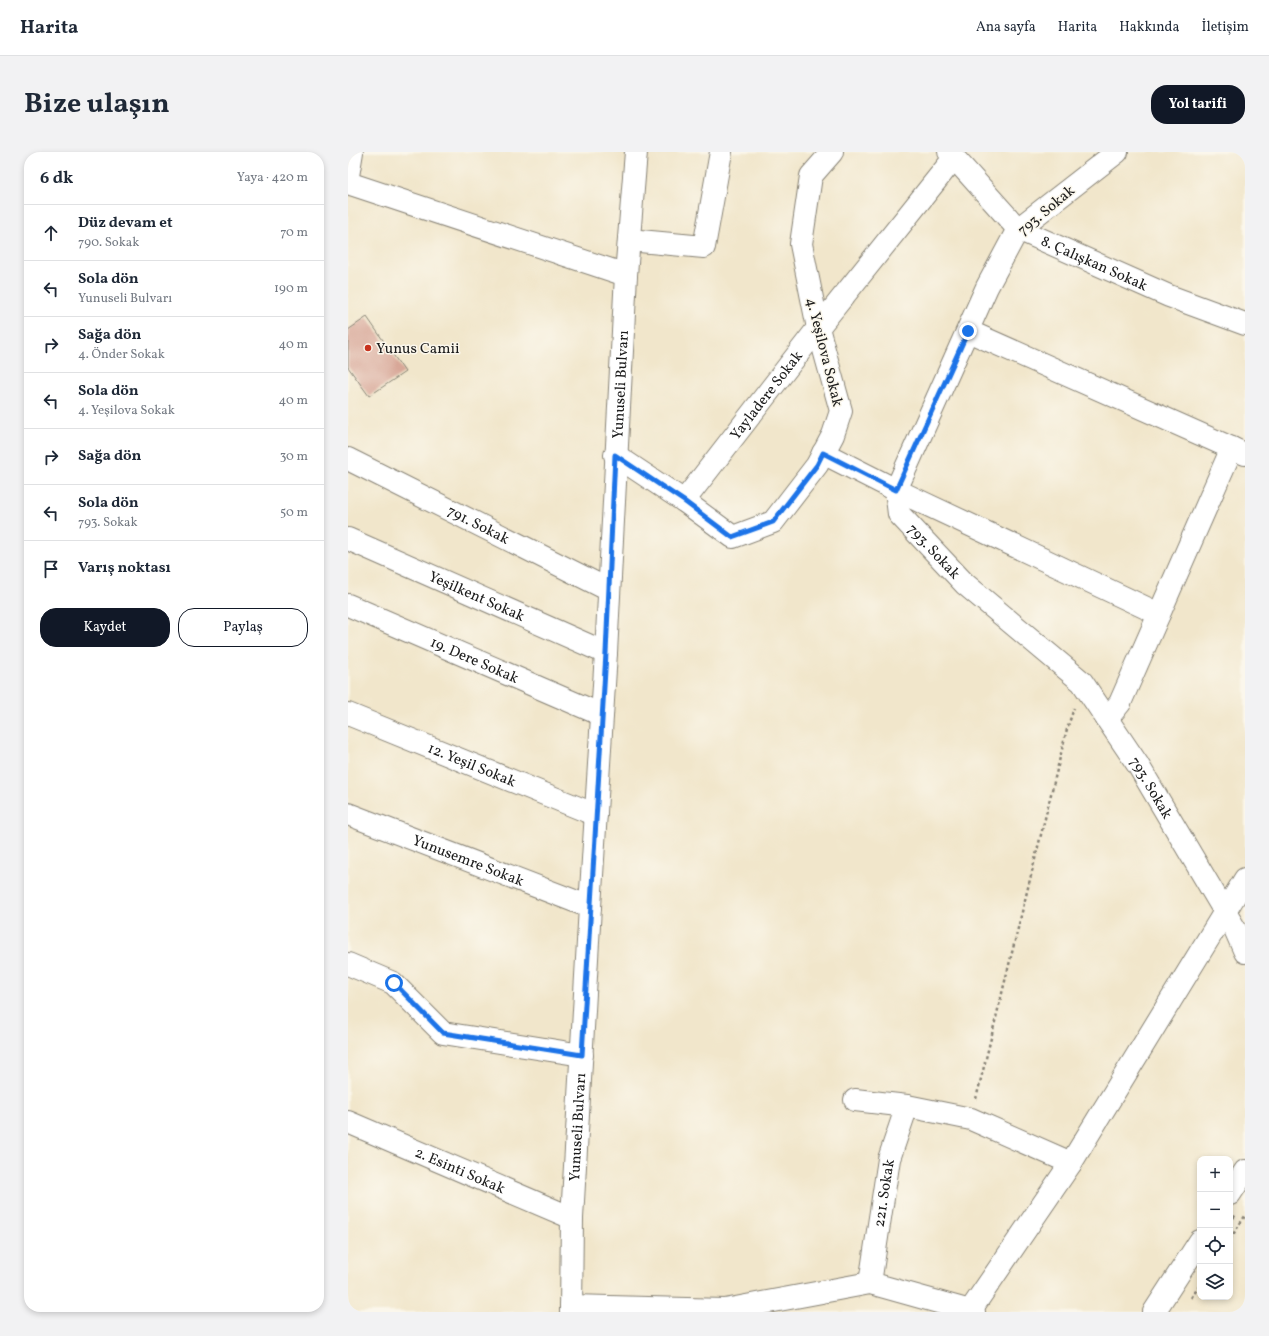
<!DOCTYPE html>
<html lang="tr">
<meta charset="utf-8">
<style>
body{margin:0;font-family:Vollkorn,serif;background:#f2f2f3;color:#1f2937}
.controls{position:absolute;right:12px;bottom:12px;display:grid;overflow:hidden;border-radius:8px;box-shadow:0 2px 6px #0003}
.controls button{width:36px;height:36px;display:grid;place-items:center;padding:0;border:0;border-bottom:1px solid #e0e1e3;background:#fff;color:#1f2937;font:20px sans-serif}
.stop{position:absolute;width:12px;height:12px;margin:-9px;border:3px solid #1a73e8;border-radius:50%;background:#fff}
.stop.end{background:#1a73e8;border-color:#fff;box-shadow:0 1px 4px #0008}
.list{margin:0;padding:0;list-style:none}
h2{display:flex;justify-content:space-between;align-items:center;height:52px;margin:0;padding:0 16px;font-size:17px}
h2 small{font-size:13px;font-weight:400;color:#747a83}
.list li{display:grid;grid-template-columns:26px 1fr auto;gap:12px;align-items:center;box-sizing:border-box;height:56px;padding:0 16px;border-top:1px solid #e0e1e3}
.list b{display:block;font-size:15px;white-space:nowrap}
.list p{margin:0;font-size:13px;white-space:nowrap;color:#747a83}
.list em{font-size:13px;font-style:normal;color:#747a83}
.actions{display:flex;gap:8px;padding:12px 16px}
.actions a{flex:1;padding:9px 0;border:1px solid #111827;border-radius:16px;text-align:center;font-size:14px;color:#111827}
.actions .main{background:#111827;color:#fff}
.icon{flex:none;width:22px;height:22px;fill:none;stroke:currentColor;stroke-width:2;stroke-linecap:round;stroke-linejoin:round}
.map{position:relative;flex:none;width:897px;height:1160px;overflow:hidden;border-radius:16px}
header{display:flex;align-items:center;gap:24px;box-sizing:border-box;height:56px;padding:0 20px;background:#fff;border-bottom:1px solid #e0e1e3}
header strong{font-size:19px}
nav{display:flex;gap:22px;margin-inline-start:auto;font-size:14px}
.intro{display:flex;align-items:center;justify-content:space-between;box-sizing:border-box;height:96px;padding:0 24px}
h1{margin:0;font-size:28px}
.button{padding:10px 18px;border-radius:16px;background:#111827;color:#fff;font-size:14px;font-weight:700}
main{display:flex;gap:24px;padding:0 24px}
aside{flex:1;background:#fff;border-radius:16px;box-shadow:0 2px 6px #0003}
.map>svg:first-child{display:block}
.building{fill:#d8a798}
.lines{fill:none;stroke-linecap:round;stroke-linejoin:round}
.minor-casing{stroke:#868174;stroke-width:24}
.secondary-casing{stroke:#868174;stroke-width:24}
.primary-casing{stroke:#868174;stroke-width:24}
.path{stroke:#868174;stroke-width:2.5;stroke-dasharray:3 3;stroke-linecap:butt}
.minor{stroke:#fff;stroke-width:22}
.secondary{stroke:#fff;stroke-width:22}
.primary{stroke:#fff;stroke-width:22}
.route{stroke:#1a73e8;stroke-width:5}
.poi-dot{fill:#c8321e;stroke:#fbf7ec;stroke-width:1.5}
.labels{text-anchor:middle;stroke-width:3;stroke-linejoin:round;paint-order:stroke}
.street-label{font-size:15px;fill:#1c1c1c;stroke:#fbf7ec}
.poi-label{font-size:15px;fill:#1c1c1c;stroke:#fbf7ec;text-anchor:start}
</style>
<header>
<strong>Harita</strong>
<nav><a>Ana sayfa</a><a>Harita</a><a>Hakkında</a><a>İletişim</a></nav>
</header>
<div class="intro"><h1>Bize ulaşın</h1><a class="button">Yol tarifi</a></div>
<main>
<aside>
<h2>6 dk<small>Yaya · 420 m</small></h2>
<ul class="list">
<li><svg class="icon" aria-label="ahead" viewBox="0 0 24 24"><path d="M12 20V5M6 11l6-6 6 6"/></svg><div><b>Düz devam et</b><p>790. Sokak</p></div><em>70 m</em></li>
<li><svg class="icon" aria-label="left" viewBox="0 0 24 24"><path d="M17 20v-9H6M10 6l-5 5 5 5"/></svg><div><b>Sola dön</b><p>Yunuseli Bulvarı</p></div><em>190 m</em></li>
<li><svg class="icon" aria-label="right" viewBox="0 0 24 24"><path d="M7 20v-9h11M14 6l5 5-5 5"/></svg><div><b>Sağa dön</b><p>4. Önder Sokak</p></div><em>40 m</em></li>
<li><svg class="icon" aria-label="left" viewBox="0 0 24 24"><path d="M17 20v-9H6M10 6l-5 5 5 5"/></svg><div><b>Sola dön</b><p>4. Yeşilova Sokak</p></div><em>40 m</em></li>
<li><svg class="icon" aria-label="right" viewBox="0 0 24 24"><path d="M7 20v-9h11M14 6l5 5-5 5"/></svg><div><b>Sağa dön</b></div><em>30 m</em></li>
<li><svg class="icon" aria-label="left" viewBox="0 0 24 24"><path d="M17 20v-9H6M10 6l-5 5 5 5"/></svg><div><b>Sola dön</b><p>793. Sokak</p></div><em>50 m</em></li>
<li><svg class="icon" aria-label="arrive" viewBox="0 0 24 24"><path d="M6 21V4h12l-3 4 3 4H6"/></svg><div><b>Varış noktası</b></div></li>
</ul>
<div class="actions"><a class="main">Kaydet</a><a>Paylaş</a></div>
</aside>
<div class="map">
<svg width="897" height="1160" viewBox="0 0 897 1160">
<rect width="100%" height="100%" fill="#fbf7ec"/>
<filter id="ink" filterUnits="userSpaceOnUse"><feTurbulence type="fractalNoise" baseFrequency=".025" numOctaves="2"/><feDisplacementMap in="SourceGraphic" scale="8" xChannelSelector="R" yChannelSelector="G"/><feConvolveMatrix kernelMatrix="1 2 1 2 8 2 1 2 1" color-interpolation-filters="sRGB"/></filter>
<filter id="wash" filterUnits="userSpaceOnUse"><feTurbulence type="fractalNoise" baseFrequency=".012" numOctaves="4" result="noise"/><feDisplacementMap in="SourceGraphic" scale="16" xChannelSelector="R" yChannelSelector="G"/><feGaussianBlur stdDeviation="0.9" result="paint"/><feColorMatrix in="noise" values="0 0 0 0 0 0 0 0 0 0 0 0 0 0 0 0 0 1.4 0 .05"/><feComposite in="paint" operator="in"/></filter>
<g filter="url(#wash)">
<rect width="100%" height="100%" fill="#f1e6cb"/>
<g id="blocks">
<path class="building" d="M 19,165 L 57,220 L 21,244 L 0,215 L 0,178 Z"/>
</g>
</g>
<g filter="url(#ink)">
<use href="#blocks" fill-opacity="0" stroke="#868174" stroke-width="1"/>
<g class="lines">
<g class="minor-casing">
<g id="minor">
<path id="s1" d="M 601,0 L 670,77 L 821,144 L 897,172"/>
<path id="s2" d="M 769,0 L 670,77 L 639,135 L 548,338 L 551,362 L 617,432 L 734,530 L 790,613 L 887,777 L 897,800"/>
<path d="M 0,24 L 4,0"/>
<path d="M 0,31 L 278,123"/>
<path d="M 281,88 L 356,95 L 373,0"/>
<path d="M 620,179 L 897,302"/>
<path d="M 475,301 L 548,338 L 811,462"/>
<path d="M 267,303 L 336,349 L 385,385 L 425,370 L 469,313 L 485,283 L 493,259 L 470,176 L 453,92 L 463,24 L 484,0"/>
<path id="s3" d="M 0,307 L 261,438"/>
<path id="s4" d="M 336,349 L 470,176 L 606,6"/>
<path id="s5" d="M 0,387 L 258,501"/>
<path id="s6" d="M 0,453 L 254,563"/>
<path id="s7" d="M 0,562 L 248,663"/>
<path d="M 759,567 L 772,551 L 884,296"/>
<path id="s8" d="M 0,662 L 242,755"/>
<path d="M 0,812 L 45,831 L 95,881 L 234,903"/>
<path d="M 507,948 L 559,954 L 623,967 L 723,1011"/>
<path id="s9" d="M 0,970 L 224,1066"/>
<path id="s10" d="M 522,1131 L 541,1007 L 559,954"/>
<path d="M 223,1154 L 377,1158 L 522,1131 L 626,1160"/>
<path d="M 622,1159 L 723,1011 L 897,727"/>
</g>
</g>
<g class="secondary-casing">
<g id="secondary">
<path id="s11" d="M 223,1160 L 224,1066 L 242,755 L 258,501 L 278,123 L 288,0"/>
</g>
</g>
<g class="primary-casing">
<path id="primary" d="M 882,1042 L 897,1019
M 806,1160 L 852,1089"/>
</g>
<path class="path" d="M 628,947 L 719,577 L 726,556
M 882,1071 L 888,1062
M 882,1087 L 897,1064
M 843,1146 L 852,1133"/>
<use href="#minor" class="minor"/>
<use href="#secondary" class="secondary"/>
<use href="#primary" class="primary"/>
</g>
</g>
<g class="lines" filter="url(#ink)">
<path class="route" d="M 46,831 L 95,881 L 234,903 L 258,501 L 267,303 L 336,349 L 384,385 L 425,370 L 469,313 L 475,301 L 548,338 L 620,179"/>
</g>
<circle class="poi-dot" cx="20" cy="196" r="4"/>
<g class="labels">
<g class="street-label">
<text transform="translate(698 58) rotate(-40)" y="5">793. Sokak</text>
<text dy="5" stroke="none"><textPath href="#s1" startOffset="187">8. Çalışkan Sokak</textPath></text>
<text transform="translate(477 200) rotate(76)" y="5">4. Yeşilova Sokak</text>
<text dy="5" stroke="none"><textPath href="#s11" startOffset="929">Yunuseli Bulvarı</textPath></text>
<text dy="5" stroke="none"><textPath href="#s4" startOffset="134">Yayladere Sokak</textPath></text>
<text dy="5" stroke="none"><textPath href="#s3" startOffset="146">791. Sokak</textPath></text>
<text dy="5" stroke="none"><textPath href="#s2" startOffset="489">793. Sokak</textPath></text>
<text dy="5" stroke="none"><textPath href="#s5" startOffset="141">Yeşilkent Sokak</textPath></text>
<text dy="5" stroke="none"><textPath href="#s6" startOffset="138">19. Dere Sokak</textPath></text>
<text dy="5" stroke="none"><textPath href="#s7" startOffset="134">12. Yeşil Sokak</textPath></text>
<text dy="5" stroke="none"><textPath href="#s2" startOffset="813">793. Sokak</textPath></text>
<text dy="5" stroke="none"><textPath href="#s8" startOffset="129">Yunusemre Sokak</textPath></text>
<text dy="5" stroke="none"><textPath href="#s11" startOffset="185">Yunuseli Bulvarı</textPath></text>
<text dy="5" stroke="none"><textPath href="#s9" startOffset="122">2. Esinti Sokak</textPath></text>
<text dy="5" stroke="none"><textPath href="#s10" startOffset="91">221. Sokak</textPath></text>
</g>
<g class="poi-label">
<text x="28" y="201">Yunus Camii</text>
</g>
</g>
</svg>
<div class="controls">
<button>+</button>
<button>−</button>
<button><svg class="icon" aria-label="locate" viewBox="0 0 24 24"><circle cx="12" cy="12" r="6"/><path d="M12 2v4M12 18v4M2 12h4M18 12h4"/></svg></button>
<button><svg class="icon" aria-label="layers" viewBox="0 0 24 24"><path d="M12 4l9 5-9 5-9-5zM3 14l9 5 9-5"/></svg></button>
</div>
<div class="stop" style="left:46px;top:831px"></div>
<div class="stop end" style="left:620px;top:179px"></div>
</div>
</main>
